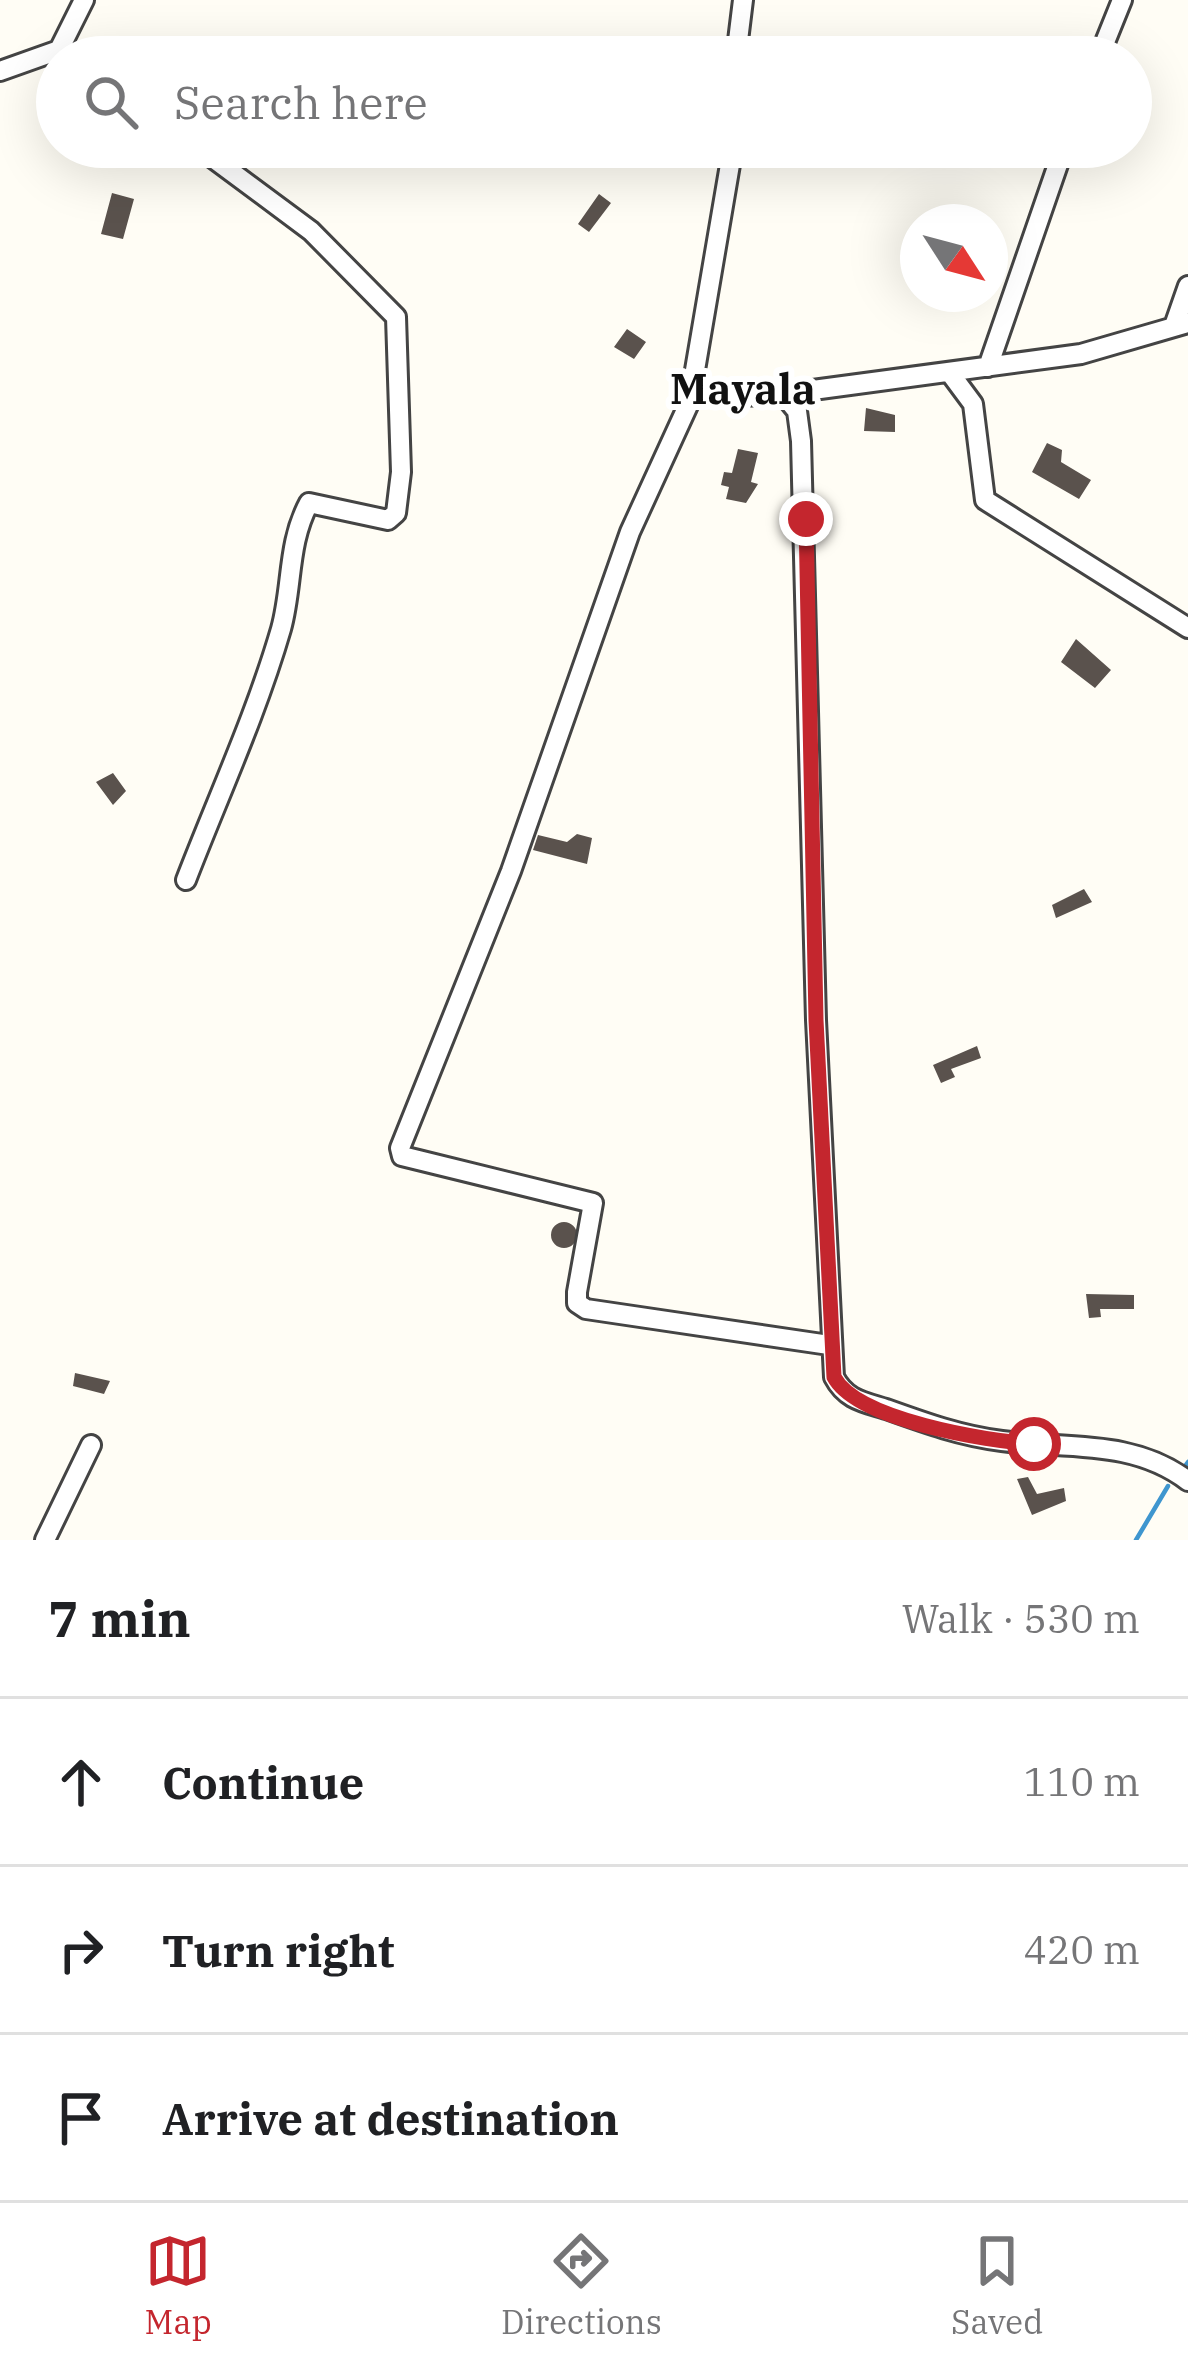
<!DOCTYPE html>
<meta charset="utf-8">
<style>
body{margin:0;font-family:"IBM Plex Serif",serif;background:#f2f2f2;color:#202124}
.compass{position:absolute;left:900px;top:204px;width:108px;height:108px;border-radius:50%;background:#fff;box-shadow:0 12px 48px #0002;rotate:126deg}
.stop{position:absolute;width:36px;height:36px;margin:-27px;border:9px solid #c4262e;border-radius:50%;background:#fff}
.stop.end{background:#c4262e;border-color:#fff;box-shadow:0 3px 12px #0008}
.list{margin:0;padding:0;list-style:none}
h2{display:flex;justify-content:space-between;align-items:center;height:156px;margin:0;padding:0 48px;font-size:51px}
h2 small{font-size:39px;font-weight:400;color:#757577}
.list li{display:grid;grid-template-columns:78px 1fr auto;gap:36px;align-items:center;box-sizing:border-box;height:168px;padding:0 48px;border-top:3px solid #e0e0e0}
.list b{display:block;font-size:45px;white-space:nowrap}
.list em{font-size:39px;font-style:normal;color:#757577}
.icon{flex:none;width:66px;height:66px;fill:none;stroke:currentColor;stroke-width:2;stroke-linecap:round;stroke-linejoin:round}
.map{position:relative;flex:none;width:1188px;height:1540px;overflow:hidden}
.search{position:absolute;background:#fff;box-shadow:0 12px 48px #0002;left:36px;right:36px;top:36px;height:132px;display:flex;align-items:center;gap:30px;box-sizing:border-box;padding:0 42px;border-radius:66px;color:#757577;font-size:45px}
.sheet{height:660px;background:#fff}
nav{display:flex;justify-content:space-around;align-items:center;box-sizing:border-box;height:168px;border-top:3px solid #e0e0e0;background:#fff;font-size:33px;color:#757577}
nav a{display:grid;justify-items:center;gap:6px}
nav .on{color:#c4262e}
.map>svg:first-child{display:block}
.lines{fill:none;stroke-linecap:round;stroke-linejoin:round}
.stream{stroke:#3f96cf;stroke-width:4.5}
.building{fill:#5a524d}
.minor-casing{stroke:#444;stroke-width:24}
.minor{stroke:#fff;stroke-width:18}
.route{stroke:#c4262e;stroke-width:15}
.labels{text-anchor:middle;stroke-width:12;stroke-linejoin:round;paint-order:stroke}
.quarter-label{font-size:42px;font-weight:bold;fill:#111;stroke:#fff}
</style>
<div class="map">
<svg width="1188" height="1540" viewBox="0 0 1188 1540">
<rect width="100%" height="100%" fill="#fffdf5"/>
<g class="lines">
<path class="stream" d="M 1185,1466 L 1188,1462
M 1136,1540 L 1168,1486"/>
</g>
<path class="building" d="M 112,193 L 134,199 L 123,239 L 101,234 Z
M 599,194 L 611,203 L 589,232 L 578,224 Z
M 627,329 L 646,342 L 634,359 L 614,347 Z
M 866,408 L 895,415 L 895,432 L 864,431 Z
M 1047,443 L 1062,450 L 1061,462 L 1091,480 L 1079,499 L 1032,472 Z
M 738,449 L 758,453 L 751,482 L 758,484 L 746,503 L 726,499 L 729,487 L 721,485 L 724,472 L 732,473 Z
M 1076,639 L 1111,670 L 1095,688 L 1061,662 Z
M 113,773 L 126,791 L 113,805 L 96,782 Z
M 577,834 L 592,838 L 587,864 L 533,850 L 538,835 L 567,842 Z
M 1084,889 L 1092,902 L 1056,918 L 1052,905 Z
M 977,1046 L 981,1058 L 951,1069 L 955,1077 L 941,1083 L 933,1065 Z
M551 1235a13 13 0 1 1 26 0a13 13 0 1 1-26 0Z
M 1086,1294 L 1134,1295 L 1134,1309 L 1100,1309 L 1101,1317 L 1089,1318 Z
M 75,1373 L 110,1381 L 104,1394 L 73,1386 Z
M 1028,1477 L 1037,1494 L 1064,1488 L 1066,1501 L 1032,1515 L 1017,1479 Z"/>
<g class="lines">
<g class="minor-casing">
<path id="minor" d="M 736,57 L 743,0
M 1099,57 L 1122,0
M 0,71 L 59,50 L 84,0
M 733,147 L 694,376 L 696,388 L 721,397 L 783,394 L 797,411 L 801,441 L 816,1020 L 834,1377 C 846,1400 864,1402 886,1409 C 925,1423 961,1436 1002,1441 C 1066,1449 1133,1439 1188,1481
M 1174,326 L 1188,286
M 988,367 L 1064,147
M 950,373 L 973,404 L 985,500 L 1188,628
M 696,388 L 630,532 L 511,871 L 400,1148 L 402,1156 L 593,1203 L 577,1292 L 577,1303 L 586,1309 L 829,1345
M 783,394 L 1081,354 L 1188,323
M 186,880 C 218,797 256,715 281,629 C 293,586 287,544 309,503 L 388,520 L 396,513 L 401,472 L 396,317 L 311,231 L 198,147
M 45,1540 L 91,1445"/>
</g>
<use href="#minor" class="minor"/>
</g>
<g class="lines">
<path class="route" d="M 806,519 L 816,1020 L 834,1377 C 857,1420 986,1441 1034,1444"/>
</g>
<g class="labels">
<g class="quarter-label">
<text x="743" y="404">Mayala</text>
</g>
</g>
</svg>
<svg class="compass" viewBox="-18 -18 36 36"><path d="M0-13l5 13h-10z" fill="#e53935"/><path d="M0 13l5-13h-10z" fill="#757577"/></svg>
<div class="stop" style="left:1034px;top:1444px"></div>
<div class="stop end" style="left:806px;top:519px"></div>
<div class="search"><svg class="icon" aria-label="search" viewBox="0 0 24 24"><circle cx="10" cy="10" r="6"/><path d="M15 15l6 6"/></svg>Search here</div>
</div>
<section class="sheet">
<h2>7 min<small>Walk · 530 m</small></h2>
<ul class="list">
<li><svg class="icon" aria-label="ahead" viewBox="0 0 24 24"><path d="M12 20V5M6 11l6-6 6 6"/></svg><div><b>Continue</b></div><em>110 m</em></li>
<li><svg class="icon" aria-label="right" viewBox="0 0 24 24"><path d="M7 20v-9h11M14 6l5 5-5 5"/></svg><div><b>Turn right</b></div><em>420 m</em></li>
<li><svg class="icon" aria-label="arrive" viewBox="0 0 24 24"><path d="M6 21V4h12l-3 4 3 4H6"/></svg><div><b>Arrive at destination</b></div></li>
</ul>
</section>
<nav>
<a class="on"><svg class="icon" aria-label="map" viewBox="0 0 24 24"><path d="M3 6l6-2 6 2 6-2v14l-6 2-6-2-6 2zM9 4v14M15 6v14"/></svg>Map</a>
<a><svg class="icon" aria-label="directions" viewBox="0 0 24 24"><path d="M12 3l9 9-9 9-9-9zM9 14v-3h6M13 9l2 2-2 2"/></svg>Directions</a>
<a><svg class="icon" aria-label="saved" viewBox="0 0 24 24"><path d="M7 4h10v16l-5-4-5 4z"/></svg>Saved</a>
</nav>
